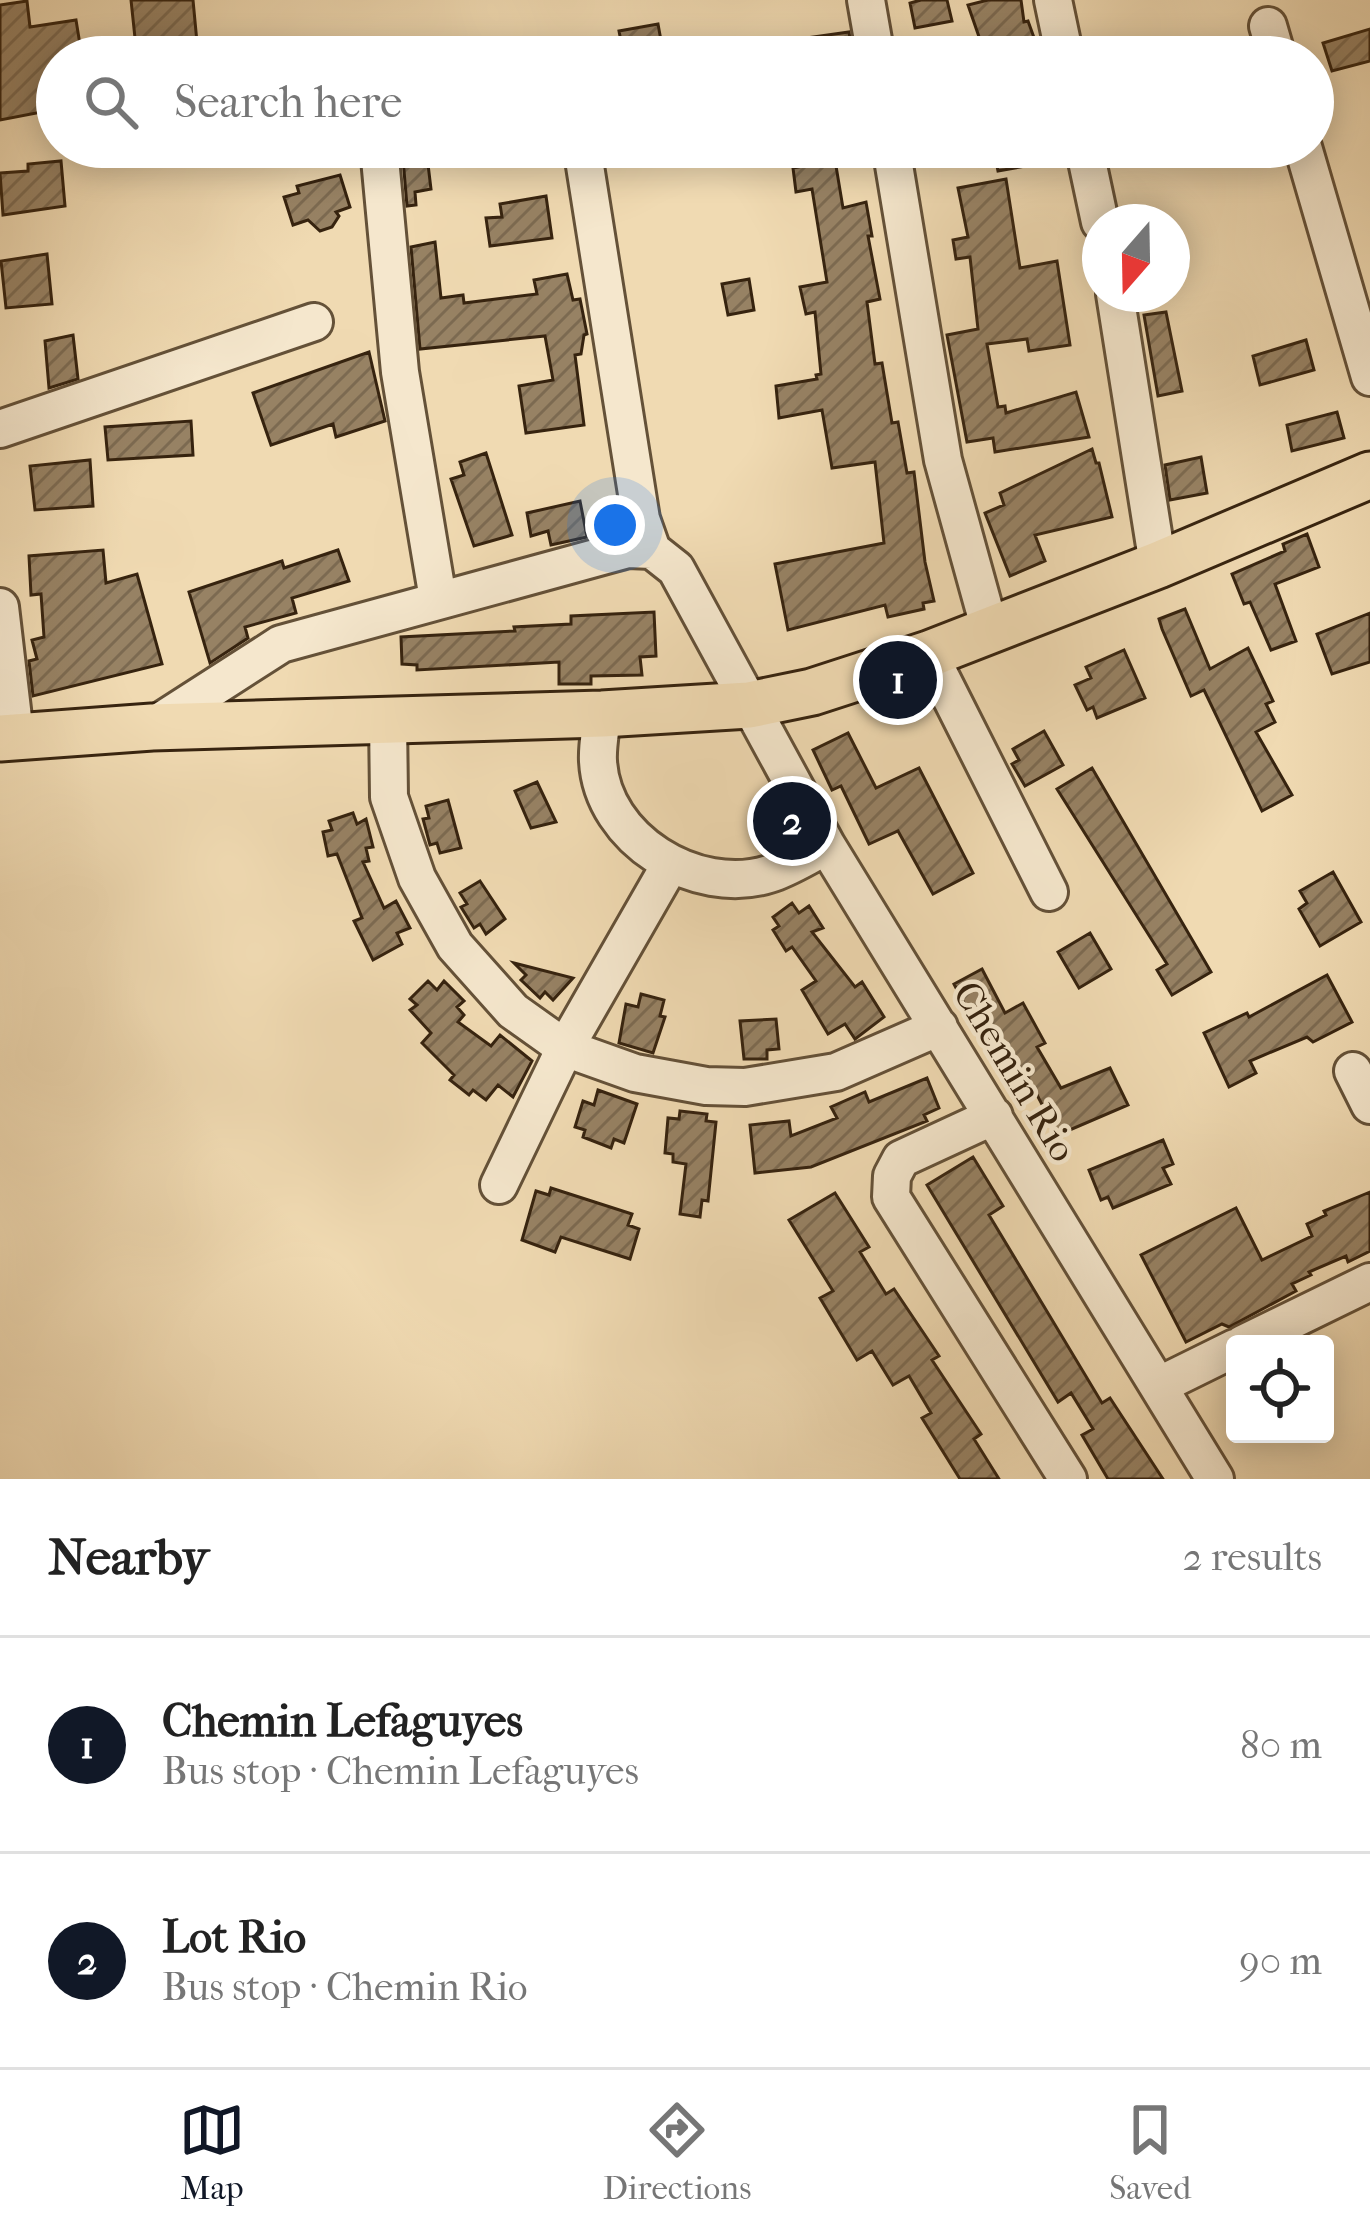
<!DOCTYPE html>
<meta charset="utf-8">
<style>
body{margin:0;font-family:"IM FELL French Canon",serif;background:#f2f2f2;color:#222}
.controls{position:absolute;right:36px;bottom:36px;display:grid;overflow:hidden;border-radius:12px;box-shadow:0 6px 30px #0003}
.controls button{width:108px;height:108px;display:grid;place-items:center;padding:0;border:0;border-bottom:3px solid #e0e0e0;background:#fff;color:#222;font:60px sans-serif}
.compass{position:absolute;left:1082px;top:204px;width:108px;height:108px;border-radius:50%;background:#fff;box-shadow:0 6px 30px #0003;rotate:200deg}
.you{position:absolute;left:615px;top:525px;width:42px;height:42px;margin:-30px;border:9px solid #fff;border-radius:50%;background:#1a73e8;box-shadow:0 0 0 18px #1a73e833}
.badge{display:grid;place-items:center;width:78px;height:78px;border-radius:50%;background:#111827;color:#fff;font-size:39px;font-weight:700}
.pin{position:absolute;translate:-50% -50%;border:6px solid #fff;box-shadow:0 3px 12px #0006}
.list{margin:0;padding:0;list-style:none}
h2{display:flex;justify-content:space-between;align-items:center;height:156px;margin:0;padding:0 48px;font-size:51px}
h2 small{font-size:39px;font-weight:400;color:#767676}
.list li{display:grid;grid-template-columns:78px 1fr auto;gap:36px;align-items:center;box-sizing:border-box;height:216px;padding:0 48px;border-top:3px solid #e0e0e0}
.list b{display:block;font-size:45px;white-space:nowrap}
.list p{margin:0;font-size:39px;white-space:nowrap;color:#767676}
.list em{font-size:39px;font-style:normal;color:#767676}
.icon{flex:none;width:66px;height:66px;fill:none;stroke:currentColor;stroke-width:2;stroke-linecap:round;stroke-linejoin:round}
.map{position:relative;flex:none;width:1370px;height:1479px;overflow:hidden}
.search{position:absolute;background:#fff;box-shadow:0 6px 30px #0003;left:36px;right:36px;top:36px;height:132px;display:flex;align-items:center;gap:30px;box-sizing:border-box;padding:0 42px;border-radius:66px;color:#767676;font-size:45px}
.sheet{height:588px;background:#fff}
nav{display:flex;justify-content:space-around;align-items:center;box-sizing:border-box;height:168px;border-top:3px solid #e0e0e0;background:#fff;font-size:33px;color:#767676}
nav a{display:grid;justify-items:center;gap:6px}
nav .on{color:#111827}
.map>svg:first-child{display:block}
.building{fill:url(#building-hatch);stroke:#36230f;stroke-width:3}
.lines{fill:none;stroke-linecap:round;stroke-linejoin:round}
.minor-casing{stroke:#645138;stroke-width:42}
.major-casing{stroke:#36230f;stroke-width:51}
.minor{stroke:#f5e7cd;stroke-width:36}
.major{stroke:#f0dab2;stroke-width:45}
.labels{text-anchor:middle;stroke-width:9;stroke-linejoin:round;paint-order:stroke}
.street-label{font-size:39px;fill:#36230f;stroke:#f5e7cd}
</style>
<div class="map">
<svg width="1370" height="1479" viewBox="0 0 1370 1479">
<defs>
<pattern id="building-hatch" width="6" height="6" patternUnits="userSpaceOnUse" patternTransform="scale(3)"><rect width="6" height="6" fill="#978264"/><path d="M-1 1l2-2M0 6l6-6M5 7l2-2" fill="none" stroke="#7c6a51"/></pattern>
</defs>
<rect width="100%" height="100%" fill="#f0dab2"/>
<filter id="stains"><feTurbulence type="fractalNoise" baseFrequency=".00167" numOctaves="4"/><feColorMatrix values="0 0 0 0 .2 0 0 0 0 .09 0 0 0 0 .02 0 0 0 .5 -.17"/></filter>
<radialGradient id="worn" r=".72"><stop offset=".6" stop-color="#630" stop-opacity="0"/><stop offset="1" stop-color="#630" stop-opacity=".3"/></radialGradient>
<path class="building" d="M 131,0 L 193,0 L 198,53 L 137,57 Z
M 921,0 L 947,0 L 952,21 L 915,28 L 910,3 Z
M 988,0 L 1021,0 L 1024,22 L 1028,21 L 1041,57 L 986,57 L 968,5 Z
M 27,1 L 30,27 L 76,20 L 82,57 L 57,57 L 57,109 L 0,120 L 0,5 Z
M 658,24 L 664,57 L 624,57 L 619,31 Z
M 1370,29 L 1370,61 L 1332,71 L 1323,43 Z
M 849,32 L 853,57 L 764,57 L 763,44 Z
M 993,147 L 1062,147 L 1064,159 L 998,171 Z
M 427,156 L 431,189 L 415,192 L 416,205 L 407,206 L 403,159 Z
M 835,160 L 843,208 L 866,202 L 872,236 L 868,236 L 880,299 L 867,302 L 875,364 L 882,363 L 892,423 L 898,422 L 907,473 L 914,472 L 925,562 L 934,601 L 923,603 L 924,609 L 888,617 L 885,605 L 788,630 L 775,564 L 884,543 L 875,462 L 832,468 L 822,410 L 779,418 L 776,386 L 817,379 L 816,375 L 821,374 L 815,312 L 806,314 L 800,287 L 827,282 L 812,189 L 796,192 L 793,168 Z
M 61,161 L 65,206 L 3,215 L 0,173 L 28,171 L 28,164 Z
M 340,175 L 350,207 L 336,212 L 339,216 L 332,227 L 320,231 L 308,220 L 293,225 L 284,197 L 299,193 L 297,186 Z
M 1006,179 L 1020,268 L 1057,261 L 1070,345 L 1029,351 L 1027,339 L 987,344 L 998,407 L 1005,406 L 1006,413 L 1076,392 L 1089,437 L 995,452 L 993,438 L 967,442 L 947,335 L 978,329 L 970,257 L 956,259 L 953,240 L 968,237 L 958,188 Z
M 546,196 L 552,238 L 490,246 L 486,218 L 502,217 L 500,204 Z
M 435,242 L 441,298 L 463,295 L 464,303 L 537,294 L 534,280 L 567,274 L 573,300 L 580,299 L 587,334 L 584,335 L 581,354 L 575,355 L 584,425 L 526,433 L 519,386 L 553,380 L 545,336 L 420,349 L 411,247 Z
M 47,254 L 52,304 L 6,308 L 1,261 Z
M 749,279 L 754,310 L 728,315 L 722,284 Z
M 1166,312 L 1182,391 L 1158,396 L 1144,315 Z
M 73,335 L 78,379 L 49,388 L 45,341 Z
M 1306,340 L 1314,370 L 1260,385 L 1253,356 Z
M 369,352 L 385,421 L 336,437 L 333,424 L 271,445 L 253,393 Z
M 1337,412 L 1344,438 L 1292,451 L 1287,425 Z
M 191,421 L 193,455 L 108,460 L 105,427 Z
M 1092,449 L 1096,463 L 1099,463 L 1112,517 L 1035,535 L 1045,561 L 1010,576 L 985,513 L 1004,505 L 1000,493 Z
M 486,453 L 512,535 L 474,546 L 451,479 L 464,475 L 460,462 Z
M 1201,457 L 1207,493 L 1170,500 L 1165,465 Z
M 90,460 L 93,506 L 35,510 L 30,466 Z
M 580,501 L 587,537 L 551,545 L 548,531 L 531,536 L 527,513 Z
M 1307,534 L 1319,567 L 1275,584 L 1296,641 L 1271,650 L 1250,602 L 1244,604 L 1232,574 L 1285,551 L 1283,544 Z
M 103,550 L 106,583 L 137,574 L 162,664 L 33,696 L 29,661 L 37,659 L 32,640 L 44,637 L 41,594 L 31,595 L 29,556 Z
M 338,550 L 349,581 L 292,598 L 296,613 L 245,627 L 248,638 L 210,663 L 189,592 L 282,561 L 284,568 Z
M 1185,609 L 1210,669 L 1248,648 L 1273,701 L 1266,704 L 1275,722 L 1256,732 L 1292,795 L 1262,811 L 1204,690 L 1191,696 L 1162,629 L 1159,619 Z
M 654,612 L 656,656 L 640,657 L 642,675 L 591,676 L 591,684 L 559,684 L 559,662 L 417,670 L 417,665 L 402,664 L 401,637 L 515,631 L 514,627 L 571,624 L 571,616 Z
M 1370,613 L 1370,662 L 1332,674 L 1317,634 Z
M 1124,650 L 1145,698 L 1097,718 L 1093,707 L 1087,710 L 1075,685 L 1091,678 L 1086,667 Z
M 1044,731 L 1063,765 L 1025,786 L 1012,764 L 1019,760 L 1013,749 Z
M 848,733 L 876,788 L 919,768 L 973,873 L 933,894 L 898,831 L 869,844 L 841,786 L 832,790 L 813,750 Z
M 1092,768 L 1211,972 L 1172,995 L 1157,970 L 1167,964 L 1057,789 Z
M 537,782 L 556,822 L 531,828 L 515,791 Z
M 448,800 L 461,848 L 440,853 L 437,843 L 430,845 L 423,819 L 429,818 L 426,806 Z
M 353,813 L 357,824 L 366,819 L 373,847 L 366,848 L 369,861 L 363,862 L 384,908 L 396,901 L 410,928 L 397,933 L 402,944 L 373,960 L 354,921 L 362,918 L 337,854 L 328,856 L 323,832 L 332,830 L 329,821 Z
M 1333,872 L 1361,922 L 1320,946 L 1299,909 L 1307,903 L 1300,891 Z
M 480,881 L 505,919 L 486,934 L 480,924 L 474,928 L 461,907 L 467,904 L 460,893 Z
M 792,903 L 799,913 L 809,906 L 823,928 L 812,932 L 855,987 L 862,982 L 884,1017 L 855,1039 L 845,1024 L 828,1034 L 802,990 L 816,981 L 792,947 L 786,951 L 773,930 L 779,926 L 773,917 Z
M 1090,933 L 1111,969 L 1079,988 L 1058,952 Z
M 514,963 L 573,978 L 553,1000 L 545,992 L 540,998 L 521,980 L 526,975 Z
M 982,969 L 1005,1013 L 1023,1003 L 1045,1043 L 1037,1047 L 1061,1088 L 1110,1068 L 1128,1105 L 1058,1135 L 1024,1070 L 1011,1077 L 983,1025 L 977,1028 L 954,984 Z
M 1327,975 L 1352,1022 L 1313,1042 L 1307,1037 L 1250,1061 L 1256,1073 L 1229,1087 L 1204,1033 L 1247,1013 L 1249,1017 Z
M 428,981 L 437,990 L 444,981 L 464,1001 L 457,1007 L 464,1015 L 458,1022 L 491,1046 L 500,1035 L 532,1061 L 513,1097 L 498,1085 L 486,1100 L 473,1090 L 469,1095 L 450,1080 L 454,1075 L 422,1043 L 431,1033 L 410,1010 L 417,1005 L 410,999 Z
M 641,994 L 664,1000 L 660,1016 L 665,1017 L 653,1053 L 619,1043 L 626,1004 L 638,1007 Z
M 776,1019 L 779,1049 L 767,1050 L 767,1059 L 744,1059 L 740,1021 Z
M 927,1078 L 939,1108 L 924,1115 L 927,1121 L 811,1167 L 755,1173 L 750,1125 L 789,1121 L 791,1136 L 837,1118 L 831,1107 L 865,1092 L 869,1102 Z
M 598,1090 L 637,1104 L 624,1143 L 614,1139 L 611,1148 L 583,1137 L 585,1130 L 575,1127 L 583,1101 L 594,1105 Z
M 680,1111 L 707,1114 L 706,1121 L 716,1122 L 708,1201 L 702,1200 L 700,1217 L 680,1214 L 686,1164 L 673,1162 L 673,1154 L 665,1153 L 668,1118 L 679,1119 Z
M 1163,1140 L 1173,1164 L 1163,1168 L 1171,1184 L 1113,1208 L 1108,1197 L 1101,1200 L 1089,1170 Z
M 973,1157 L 1003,1206 L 989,1215 L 1102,1403 L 1110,1398 L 1163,1479 L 1108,1479 L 1082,1435 L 1093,1429 L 1071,1393 L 1058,1402 L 927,1185 Z
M 551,1188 L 632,1214 L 628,1225 L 639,1229 L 630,1259 L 561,1237 L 555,1252 L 522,1240 L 536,1191 L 549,1195 Z
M 1370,1192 L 1370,1251 L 1348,1262 L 1346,1256 L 1309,1272 L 1311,1275 L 1292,1284 L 1296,1291 L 1229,1327 L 1222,1324 L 1186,1342 L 1141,1255 L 1236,1208 L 1262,1260 L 1312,1236 L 1307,1224 L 1326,1215 L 1324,1211 Z
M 835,1193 L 869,1247 L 860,1252 L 886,1294 L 894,1289 L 939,1356 L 932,1360 L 981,1434 L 974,1439 L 999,1479 L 960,1479 L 922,1418 L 931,1413 L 909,1376 L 893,1385 L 872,1351 L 857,1360 L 820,1298 L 833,1291 L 789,1220 Z"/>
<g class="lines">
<g class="minor-casing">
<path id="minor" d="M 866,0 L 876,57
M 1053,0 L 1065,57
M 1268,26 L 1277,57
M 582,147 L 641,519 L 652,550
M 891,147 L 943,460 L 990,630
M 1084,147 L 1100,222
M 1303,147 L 1370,377
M 379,148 L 400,372 L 438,599
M 1115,294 L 1158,565
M 0,429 L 314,322
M 0,607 L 15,735
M 929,654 L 1049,892
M 602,714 C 601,729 597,746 598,761 C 602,839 696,897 769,874 C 789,868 808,855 827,846
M 388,720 L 389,797 L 417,878 L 455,946 L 513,1011 L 565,1048 L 635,1073 L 706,1086 L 745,1087 L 836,1072 L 939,1027
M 152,727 L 281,644 L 628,549 L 652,550 L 676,569 L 827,846 L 1215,1479
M 1353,1071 L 1370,1105
M 994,1116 L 901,1159 L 892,1176 L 891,1197 L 1068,1479
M 499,1185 L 565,1048 L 670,865
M 1243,1344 L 1370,1282
M 1160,1385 L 1235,1348"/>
</g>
<g class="major-casing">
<path id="major" d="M 0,738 L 152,727 L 602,714 L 749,705 L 812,692 L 929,654 L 1158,565 L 1370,475"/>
</g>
<use href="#minor" class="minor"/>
<use href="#major" class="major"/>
</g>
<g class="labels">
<g class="street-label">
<text transform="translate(1016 1071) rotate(59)" y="14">Chemin Rio</text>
</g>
</g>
<rect width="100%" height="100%" filter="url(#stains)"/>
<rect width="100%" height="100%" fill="url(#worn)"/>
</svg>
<div class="controls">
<button><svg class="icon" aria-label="locate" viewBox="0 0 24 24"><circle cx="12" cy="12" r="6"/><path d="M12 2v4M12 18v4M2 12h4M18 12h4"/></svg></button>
</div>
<svg class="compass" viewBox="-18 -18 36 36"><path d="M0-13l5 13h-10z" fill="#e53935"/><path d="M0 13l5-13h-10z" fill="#767676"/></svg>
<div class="you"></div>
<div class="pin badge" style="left:898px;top:680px">1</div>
<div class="pin badge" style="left:792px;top:821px">2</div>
<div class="search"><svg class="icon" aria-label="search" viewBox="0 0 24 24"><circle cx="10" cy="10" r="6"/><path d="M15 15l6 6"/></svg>Search here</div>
</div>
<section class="sheet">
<h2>Nearby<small>2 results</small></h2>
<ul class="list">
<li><span class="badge">1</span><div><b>Chemin Lefaguyes</b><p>Bus stop · Chemin Lefaguyes</p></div><em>80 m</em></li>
<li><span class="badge">2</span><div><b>Lot Rio</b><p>Bus stop · Chemin Rio</p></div><em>90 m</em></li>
</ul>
</section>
<nav>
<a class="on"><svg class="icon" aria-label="map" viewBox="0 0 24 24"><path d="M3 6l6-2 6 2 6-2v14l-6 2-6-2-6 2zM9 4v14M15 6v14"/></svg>Map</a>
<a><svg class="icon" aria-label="directions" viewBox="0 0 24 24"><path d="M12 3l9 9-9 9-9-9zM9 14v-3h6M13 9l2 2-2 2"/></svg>Directions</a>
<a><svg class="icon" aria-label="saved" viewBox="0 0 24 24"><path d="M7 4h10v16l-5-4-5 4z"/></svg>Saved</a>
</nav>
